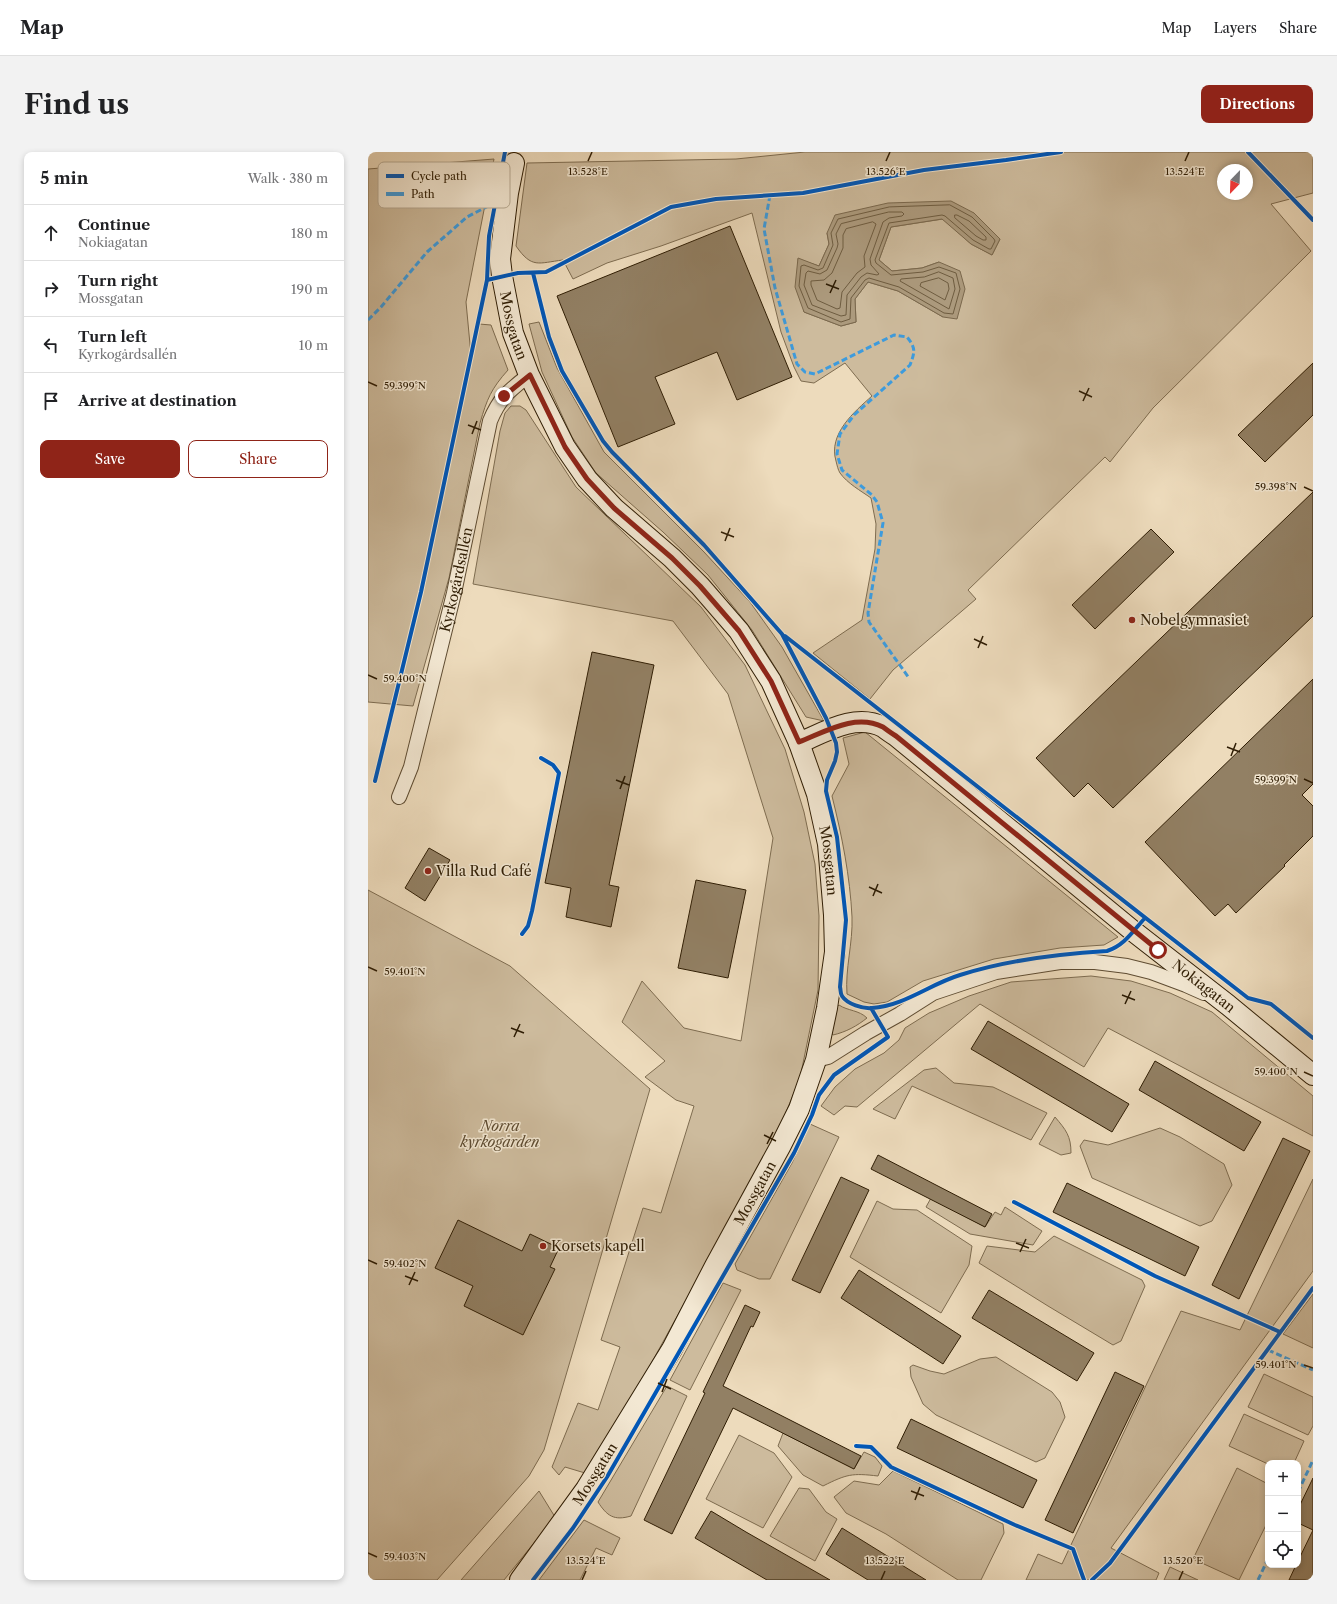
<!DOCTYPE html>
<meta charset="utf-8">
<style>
body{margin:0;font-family:"Libre Caslon Text",serif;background:#f2f2f2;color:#202124}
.controls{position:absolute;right:12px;bottom:12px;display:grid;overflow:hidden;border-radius:8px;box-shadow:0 2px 6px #0003}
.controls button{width:36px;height:36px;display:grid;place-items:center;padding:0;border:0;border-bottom:1px solid #e0e0e0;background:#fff;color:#202124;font:20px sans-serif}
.compass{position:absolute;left:849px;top:12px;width:36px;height:36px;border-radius:50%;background:#fff;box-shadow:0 2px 6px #0003;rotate:203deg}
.stop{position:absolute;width:12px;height:12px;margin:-9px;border:3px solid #8f2418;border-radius:50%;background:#fff}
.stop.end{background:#8f2418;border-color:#fff;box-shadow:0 1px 4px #0008}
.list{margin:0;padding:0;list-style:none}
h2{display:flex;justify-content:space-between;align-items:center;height:52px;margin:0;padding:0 16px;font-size:17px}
h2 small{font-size:13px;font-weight:400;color:#757577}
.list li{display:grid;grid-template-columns:26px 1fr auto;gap:12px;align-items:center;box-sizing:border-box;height:56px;padding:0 16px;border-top:1px solid #e0e0e0}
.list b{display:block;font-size:15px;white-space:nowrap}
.list p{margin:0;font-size:13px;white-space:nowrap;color:#757577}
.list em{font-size:13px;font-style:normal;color:#757577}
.actions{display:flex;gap:8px;padding:12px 16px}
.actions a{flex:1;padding:9px 0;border:1px solid #8f2418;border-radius:8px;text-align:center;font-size:14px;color:#8f2418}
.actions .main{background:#8f2418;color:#fff}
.icon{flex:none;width:22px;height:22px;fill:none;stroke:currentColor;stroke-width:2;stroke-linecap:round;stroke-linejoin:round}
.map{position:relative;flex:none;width:945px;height:1428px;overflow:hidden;border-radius:8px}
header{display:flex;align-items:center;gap:24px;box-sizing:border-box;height:56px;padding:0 20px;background:#fff;border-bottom:1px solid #e0e0e0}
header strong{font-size:19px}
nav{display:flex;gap:22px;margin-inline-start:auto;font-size:14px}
.intro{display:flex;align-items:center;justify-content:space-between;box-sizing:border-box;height:96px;padding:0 24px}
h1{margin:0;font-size:28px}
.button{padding:10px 18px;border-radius:8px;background:#8f2418;color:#fff;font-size:14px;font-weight:700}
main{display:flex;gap:24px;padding:0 24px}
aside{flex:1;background:#fff;border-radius:8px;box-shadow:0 2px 6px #0003}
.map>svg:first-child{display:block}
.green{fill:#cdbb9d;stroke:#7e6c50;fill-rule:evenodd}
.water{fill:#ac9a7d;stroke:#7a684d}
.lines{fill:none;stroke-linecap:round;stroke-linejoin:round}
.shore{stroke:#6e5c40;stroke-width:1}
.building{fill:#928064;stroke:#2f1d04}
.street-casing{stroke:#5e4c32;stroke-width:16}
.secondary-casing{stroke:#2f1d04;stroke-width:22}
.street{stroke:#f3e8d3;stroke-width:14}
.secondary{stroke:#f3e8d3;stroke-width:20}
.quiet{stroke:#3d9bdd;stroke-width:3;stroke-dasharray:6 3;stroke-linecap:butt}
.cycleway-casing{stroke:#f3e8d3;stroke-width:6}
.cycleway{stroke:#0057b8;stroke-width:4}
.route{stroke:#8f2418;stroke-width:5}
.ticks{fill:none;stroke:#2f1d04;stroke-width:1.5}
.poi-dot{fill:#8f2418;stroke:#f3e8d3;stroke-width:1.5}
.labels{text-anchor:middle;stroke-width:3;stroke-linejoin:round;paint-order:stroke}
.street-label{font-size:14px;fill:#2f1d04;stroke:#f3e8d3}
.poi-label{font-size:14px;fill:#2f1d04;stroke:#f3e8d3;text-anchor:start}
.park-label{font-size:14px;font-style:italic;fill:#5e4c32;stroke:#f3e8d3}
.key{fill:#f3e8d3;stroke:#b8ab95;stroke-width:1}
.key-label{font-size:11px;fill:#2f1d04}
.ticks-label{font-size:10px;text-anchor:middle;fill:#2f1d04;stroke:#f3e8d3;stroke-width:3;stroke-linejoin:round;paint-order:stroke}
</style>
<header>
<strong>Map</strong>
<nav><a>Map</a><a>Layers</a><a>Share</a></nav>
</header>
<div class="intro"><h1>Find us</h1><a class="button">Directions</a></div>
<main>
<aside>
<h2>5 min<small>Walk · 380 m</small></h2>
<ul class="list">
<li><svg class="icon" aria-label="ahead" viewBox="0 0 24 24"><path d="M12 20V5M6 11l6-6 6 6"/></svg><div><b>Continue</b><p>Nokiagatan</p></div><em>180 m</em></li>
<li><svg class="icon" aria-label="right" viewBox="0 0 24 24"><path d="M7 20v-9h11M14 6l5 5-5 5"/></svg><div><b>Turn right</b><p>Mossgatan</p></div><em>190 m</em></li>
<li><svg class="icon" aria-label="left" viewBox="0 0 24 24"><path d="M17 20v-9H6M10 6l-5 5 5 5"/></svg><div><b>Turn left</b><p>Kyrkogårdsallén</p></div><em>10 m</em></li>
<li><svg class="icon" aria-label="arrive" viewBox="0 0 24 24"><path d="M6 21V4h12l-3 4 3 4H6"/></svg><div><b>Arrive at destination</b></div></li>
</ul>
<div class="actions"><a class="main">Save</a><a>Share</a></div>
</aside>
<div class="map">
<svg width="945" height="1428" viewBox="0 0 945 1428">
<rect width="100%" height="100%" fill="#eddbbc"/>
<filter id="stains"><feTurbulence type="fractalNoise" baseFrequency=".005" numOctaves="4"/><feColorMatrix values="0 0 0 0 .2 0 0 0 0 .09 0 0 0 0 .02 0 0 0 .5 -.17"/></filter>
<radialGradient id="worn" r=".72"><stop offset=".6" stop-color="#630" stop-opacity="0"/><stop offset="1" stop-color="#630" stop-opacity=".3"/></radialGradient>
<path class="green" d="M 437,0 L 945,0 L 945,41 L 903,52 L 943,99 L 785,256 L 742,310 L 737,305 L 600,438 L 608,447 L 525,518 L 502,547 L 445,501 L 494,468 L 507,397 L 508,372 L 503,346 C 493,339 479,331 472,321 C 470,318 469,313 468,309 C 460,282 486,260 504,244 L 477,211 L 446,231 L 433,229 L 426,215 L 413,180 L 384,61 L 293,94 L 239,111 L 205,127 L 195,108 C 170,111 164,117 148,94 L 159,11 L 368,7 ZM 855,18 L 879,18 L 879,42 L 855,42 ZM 606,61 L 632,87 L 624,103 L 603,92 L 575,67 L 523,75 L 511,108 L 524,119 L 554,116 L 571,110 L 575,165 L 530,139 L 500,130 L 487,147 L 488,170 L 473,174 L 436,160 L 430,107 L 451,114 L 461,92 L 459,81 Z
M 126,7 L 98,150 L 103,203 L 111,172 L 123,173 L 140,218 C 123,237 119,247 112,271 L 81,426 L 45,554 L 0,550 L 0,17 Z
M 171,170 L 189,216 L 236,300 L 336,400 L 382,450 L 414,495 L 456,569 L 438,565 L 384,478 L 340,423 L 295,380 L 228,321 L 204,285 L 174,220 L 161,172 Z
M 143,254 L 152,254 L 158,258 L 208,335 L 333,455 L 377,513 L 417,597 L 436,660 L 447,712 L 451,764 L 450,838 L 432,926 L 407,987 L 269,1237 L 217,1321 L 197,1315 L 191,1323 L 184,1315 L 210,1251 L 230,1258 L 252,1195 L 233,1188 L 275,1056 L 293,1061 L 326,954 L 308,948 L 277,925 L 297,909 L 254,870 L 274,829 L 316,876 L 373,889 L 405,686 L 360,542 L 305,469 L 105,432 L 132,279 L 137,261 Z
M 497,580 L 750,785 L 736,793 L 692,796 L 626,807 L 555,829 L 519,850 L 506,852 L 496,850 L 479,842 C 477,817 485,791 484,765 C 482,724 474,684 464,644 L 481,612 L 475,586 Z
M 0,738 L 142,814 L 282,937 L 176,1298 L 161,1324 L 69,1428 L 0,1428 Z
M 723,824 L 763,829 L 802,841 L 844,860 L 945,944 L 945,984 L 740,876 L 716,915 L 612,852 L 489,955 L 477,954 L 466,963 L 453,954 L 467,935 L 487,917 L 516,901 L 531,888 L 537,876 L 561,861 L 601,844 L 643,830 Z
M 471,853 C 480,859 491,858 499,866 C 489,874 478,880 465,883 L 463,880 L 469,855 Z
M 568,916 L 586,931 L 625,935 L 679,961 L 663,988 L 544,934 L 527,967 L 505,957 L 556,918 Z
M 687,965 C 698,978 703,984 703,1001 L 693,1003 L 671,992 Z
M 442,972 L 471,985 L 402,1127 L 391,1127 L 369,1118 L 367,1112 L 424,1011 Z
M 792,976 L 812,985 L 856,1012 L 864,1033 L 844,1069 L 832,1074 L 724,1026 L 712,994 L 716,988 L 740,993 Z
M 945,1027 L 945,1119 L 743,1396 L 791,1421 L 788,1428 L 658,1428 L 670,1402 L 694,1412 L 813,1159 L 872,1178 Z
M 563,1046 L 617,1075 L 627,1060 L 633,1063 L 637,1055 L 674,1079 L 665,1093 L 602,1082 L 558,1055 Z
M 509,1049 L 525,1057 L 549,1058 L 604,1094 L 601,1113 L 573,1161 L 482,1105 Z
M 686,1084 L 774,1128 L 777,1134 L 753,1189 L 745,1193 L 680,1154 L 611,1111 L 619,1094 L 667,1100 Z
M 355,1131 L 373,1138 L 322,1238 L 302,1228 Z
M 945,1142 L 945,1196 L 915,1182 Z
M 628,1205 L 684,1240 L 692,1250 L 697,1265 L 677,1306 L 668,1310 L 568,1263 L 555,1252 L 543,1225 L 542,1215 L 545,1213 L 562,1219 L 576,1222 L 612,1207 Z
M 896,1222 L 945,1245 L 945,1274 L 940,1283 L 880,1255 Z
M 299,1234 L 319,1244 L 263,1364 C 246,1369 239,1364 230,1350 Z
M 876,1262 L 936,1289 L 926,1311 L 900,1311 L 900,1312 L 861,1294 Z
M 415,1281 L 486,1317 L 496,1300 L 507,1305 L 514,1314 L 510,1324 C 484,1321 479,1322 455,1334 L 435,1323 L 410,1294 Z
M 371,1283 L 406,1301 L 424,1325 L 395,1376 L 338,1347 Z
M 869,1316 L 900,1332 L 900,1369 L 871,1428 L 825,1407 Z
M 525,1319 L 635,1372 L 636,1381 L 613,1428 L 590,1428 L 518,1382 L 478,1361 L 466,1345 L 486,1329 L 511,1333 Z
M 431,1336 L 441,1337 L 458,1360 L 469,1367 L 447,1409 L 402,1384 Z
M 171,1339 L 187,1365 L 136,1428 L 93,1428 Z
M 216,1368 L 252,1386 L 244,1403 L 228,1396 L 212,1428 L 171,1428 Z
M 802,1415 L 830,1428 L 796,1428 Z"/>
<path class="water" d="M 583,49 L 606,61 L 632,87 L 624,103 L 603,92 L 574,67 L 523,75 L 511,108 L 524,119 L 554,116 L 571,110 L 592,119 L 597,137 L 589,167 L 575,165 L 530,139 L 500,130 L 487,147 L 488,170 L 473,174 L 436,160 L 427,135 L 430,106 L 451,114 L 461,92 L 459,81 L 467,63 L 520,51 Z"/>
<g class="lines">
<path class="shore" d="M 582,53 L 604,65 L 626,87 L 627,89 L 623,97 L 621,97 L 605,88 L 577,64 L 574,63 L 521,71 L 507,108 L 508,111 L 523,123 L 555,120 L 571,115 L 588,121 L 592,137 L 585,162 L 576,161 L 531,135 L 501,126 L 497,128 L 483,146 L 482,167 L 473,170 L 440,156 L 431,134 L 433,114 L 436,113 L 450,118 L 455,116 L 465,93 L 463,81 L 470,67 L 521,55 Z
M 521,60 L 534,60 L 536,62 L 534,64 L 521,66 L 515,70 L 502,107 L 503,113 L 511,122 L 509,123 L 499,121 L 493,125 L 479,143 L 478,163 L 473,164 L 444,153 L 436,133 L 438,121 L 440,119 L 452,122 L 459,118 L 469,96 L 470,92 L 468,82 L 473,72 Z
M 587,63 L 589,63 L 601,69 L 618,85 L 618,88 L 615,88 L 608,84 L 587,66 Z
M 505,70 L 508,72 L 496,104 L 497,115 L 489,121 L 474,140 L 472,156 L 469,157 L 449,148 L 443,133 L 443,129 L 456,128 L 464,121 L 475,96 L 475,83 L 478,77 Z
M 571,120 L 585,126 L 587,137 L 581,157 L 532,129 L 533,127 L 556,125 Z
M 571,126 L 580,131 L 581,137 L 577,148 L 552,134 L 553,131 Z"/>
</g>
<path class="building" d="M 362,74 L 424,225 L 369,248 L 349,200 L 287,225 L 307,272 L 250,295 L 189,144 Z
M 945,211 L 945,263 L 897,310 L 870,283 Z
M 945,340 L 945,464 L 745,656 L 720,631 L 706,645 L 668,606 Z
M 783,377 L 806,400 L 727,477 L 704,453 Z
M 224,500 L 286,513 L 241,733 L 251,735 L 243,775 L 198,765 L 203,736 L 177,731 Z
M 945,527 L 945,632 L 934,643 L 945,654 L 945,684 L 916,713 L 917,714 L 868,761 L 860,752 L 847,764 L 777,690 Z
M 61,696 L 82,708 L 57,749 L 37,736 Z
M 328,728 L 378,738 L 360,826 L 310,816 Z
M 620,869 L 761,952 L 744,980 L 603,897 Z
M 787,909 L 893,970 L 876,999 L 771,938 Z
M 915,986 L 942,999 L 871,1147 L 844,1133 Z
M 510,1003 L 624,1062 L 617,1075 L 503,1017 Z
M 473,1025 L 501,1038 L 452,1141 L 424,1128 Z
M 699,1031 L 831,1095 L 817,1124 L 685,1060 Z
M 90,1068 L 154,1099 L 162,1082 L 191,1096 L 182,1115 L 187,1117 L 155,1183 L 96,1154 L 105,1134 L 67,1116 Z
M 491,1118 L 593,1184 L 575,1212 L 473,1146 Z
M 621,1138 L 726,1201 L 709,1229 L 604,1166 Z
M 377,1153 L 392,1160 L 385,1175 L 383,1174 L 355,1234 L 493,1304 L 486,1317 L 365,1256 L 304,1382 L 276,1368 L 337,1241 L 335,1240 Z
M 747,1220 L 776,1234 L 705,1381 L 677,1368 Z
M 543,1267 L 669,1328 L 655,1356 L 529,1296 Z
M 945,1326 L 945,1428 L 921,1428 L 928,1413 L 930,1413 L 930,1409 L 945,1378 L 930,1371 L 930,1357 Z
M 343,1359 L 378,1380 L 462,1428 L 399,1428 L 327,1386 Z
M 474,1376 L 558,1428 L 500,1428 L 458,1402 Z"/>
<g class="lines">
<g class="street-casing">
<g id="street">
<path id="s1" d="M 31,645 L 43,615 L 86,441 L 122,269 C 132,245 141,239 161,223"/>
<path d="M 448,908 L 460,905 L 498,881 L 532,862 L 565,841 L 628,820 L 692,810 L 727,810 L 759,814 L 783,820 L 818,833 L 836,841"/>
</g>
</g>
<g class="secondary-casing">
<g id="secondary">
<path id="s2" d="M 146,11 L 140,41 L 132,107 L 134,124 L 145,181 L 161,223 L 197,295 L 219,327 L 246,356 L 304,406 L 332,434 L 371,479 L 403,529 L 431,591 L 449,642 L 460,692 L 466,763 L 467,800 L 459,856 L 448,908 L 431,957 L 412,995 L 347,1114 L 304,1197 L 218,1337 L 152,1428"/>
<path id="s3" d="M 431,591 C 457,580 487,561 515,575 C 519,578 523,581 528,584 L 765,779 L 860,853 L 945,923"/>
</g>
</g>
<use href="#street" class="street"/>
<use href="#secondary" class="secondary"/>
<path class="quiet" d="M 402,43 L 396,77 L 407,136 L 429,212 L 437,220 L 447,222 L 526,183 L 539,185 C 548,196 547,200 542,213 L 486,263 L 472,282 L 469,302 L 474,318 L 504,343 L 509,350 L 515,371 L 500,461 L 501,470 L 541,526
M 0,168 L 13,155 L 59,100 L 99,65 L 126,51
M 900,1198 L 945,1218
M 930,1340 L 945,1308
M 890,1428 L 900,1407"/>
<g class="cycleway-casing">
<path id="cycleway" d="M 880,0 L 945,68
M 165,121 L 181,185 L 194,219 L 235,289 L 244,300 L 336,393 L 414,482 L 458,566 L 468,591 L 469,600 L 467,609 L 459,628 L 458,639 L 469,685 L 478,768 L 472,835 C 473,838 472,841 474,844 C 479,852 495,857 504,856 C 536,854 562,832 592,823 C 639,808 689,802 739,799 C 756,794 765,779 777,766
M 119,128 L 150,121 L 178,120 L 303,55 L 348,47 L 435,41 L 556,18 L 638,8 L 693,0
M 417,484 L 880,846 L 903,852 L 945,886
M 7,629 L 53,440 L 119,128 L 121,84 L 137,0
M 154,782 L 160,774 L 164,759 L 191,621 L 185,613 L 173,606
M 646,1050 L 787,1124 L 912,1180
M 488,1294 L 503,1295 L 523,1315 L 647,1373 L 705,1397 L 716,1428
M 165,1428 L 205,1376 L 239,1325 L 426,1001 L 444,963 L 451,943 L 466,923 L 520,885 L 503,856
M 724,1428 L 742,1411 L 945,1136"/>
</g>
<use href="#cycleway" class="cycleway"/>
</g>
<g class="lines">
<path class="route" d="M 136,244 L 162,223 L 197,295 L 219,327 L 246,356 L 304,406 L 332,434 L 371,479 L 403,529 L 431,590 C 457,580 487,561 515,575 C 519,578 523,581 528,584 L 790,798"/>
</g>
<path class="ticks" d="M 220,9 L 224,0M 518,9 L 522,0M 817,9 L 821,0M 458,132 L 471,137M 462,141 L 468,128M 0,230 L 9,234M 711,239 L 724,245M 715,249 L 721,236M 100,273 L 113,278M 104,282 L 109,269M 936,335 L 945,339M 353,380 L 366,385M 357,389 L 362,376M 606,487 L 619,493M 610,496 L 615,484M 0,523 L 9,527M 859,595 L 872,600M 863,604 L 868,591M 936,627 L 945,631M 248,628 L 261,633M 252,637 L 257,624M 501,735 L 514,741M 505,744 L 510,732M 0,815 L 9,819M 754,843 L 767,848M 757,852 L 763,839M 143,876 L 156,881M 146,885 L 152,872M 936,920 L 945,924M 396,983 L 408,989M 399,992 L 405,980M 648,1091 L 661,1096M 652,1100 L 658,1087M 0,1108 L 9,1112M 37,1124 L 50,1129M 41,1133 L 47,1120M 936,1213 L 945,1216M 290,1231 L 303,1237M 294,1240 L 299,1227M 543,1339 L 556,1344M 547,1348 L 552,1335M 0,1401 L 9,1405M 214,1428 L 218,1419M 513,1428 L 517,1419M 811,1428 L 815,1419"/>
<g class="poi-dot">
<circle cx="764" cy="468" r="4"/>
<circle cx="60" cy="719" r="4"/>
<circle cx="175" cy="1094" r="4"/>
</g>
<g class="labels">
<g class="street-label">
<text dy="5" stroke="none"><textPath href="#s2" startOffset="165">Mossgatan</textPath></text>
<text dy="5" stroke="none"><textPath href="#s1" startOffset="225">Kyrkogårdsallén</textPath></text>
<text dy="5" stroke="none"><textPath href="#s2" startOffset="801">Mossgatan</textPath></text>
<text dy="5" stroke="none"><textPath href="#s3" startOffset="501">Nokiagatan</textPath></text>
<text transform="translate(387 1041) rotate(-61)" y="5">Mossgatan</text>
<text transform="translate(227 1322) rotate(-58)" y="5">Mossgatan</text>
</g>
<g class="poi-label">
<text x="772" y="473">Nobelgymnasiet</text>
<text x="68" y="724">Villa Rud Café</text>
<text x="183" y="1099">Korsets kapell</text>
</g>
<g class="park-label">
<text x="132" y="979">Norra<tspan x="132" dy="16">kyrkogården</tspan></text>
</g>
</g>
<rect x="10" y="10" width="132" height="46" rx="6" class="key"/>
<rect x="18" y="22" width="18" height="4" fill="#0057b8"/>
<rect x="18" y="40" width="18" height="4" fill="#3d9bdd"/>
<g class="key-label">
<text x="43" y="28">Cycle path</text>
<text x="43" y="46">Path</text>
</g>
<g class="ticks-label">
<text x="220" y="23">13.528°E</text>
<text x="817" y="23">13.524°E</text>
<text x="518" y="23">13.526°E</text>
<text x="37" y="237">59.399°N</text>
<text x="908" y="338">59.398°N</text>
<text x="37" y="530">59.400°N</text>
<text x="908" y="631">59.399°N</text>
<text x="37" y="823">59.401°N</text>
<text x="908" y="923">59.400°N</text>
<text x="37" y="1115">59.402°N</text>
<text x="908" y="1216">59.401°N</text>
<text x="37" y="1408">59.403°N</text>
<text x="218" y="1412">13.524°E</text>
<text x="517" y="1412">13.522°E</text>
<text x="815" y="1412">13.520°E</text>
</g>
<rect width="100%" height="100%" filter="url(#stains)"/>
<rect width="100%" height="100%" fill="url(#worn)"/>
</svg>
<div class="controls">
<button>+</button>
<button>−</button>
<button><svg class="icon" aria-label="locate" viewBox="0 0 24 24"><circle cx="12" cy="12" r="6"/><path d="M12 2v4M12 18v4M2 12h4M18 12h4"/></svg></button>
</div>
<svg class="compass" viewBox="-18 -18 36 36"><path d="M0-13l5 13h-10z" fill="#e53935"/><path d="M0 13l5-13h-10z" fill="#757577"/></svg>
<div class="stop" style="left:790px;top:798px"></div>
<div class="stop end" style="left:136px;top:244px"></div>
</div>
</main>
